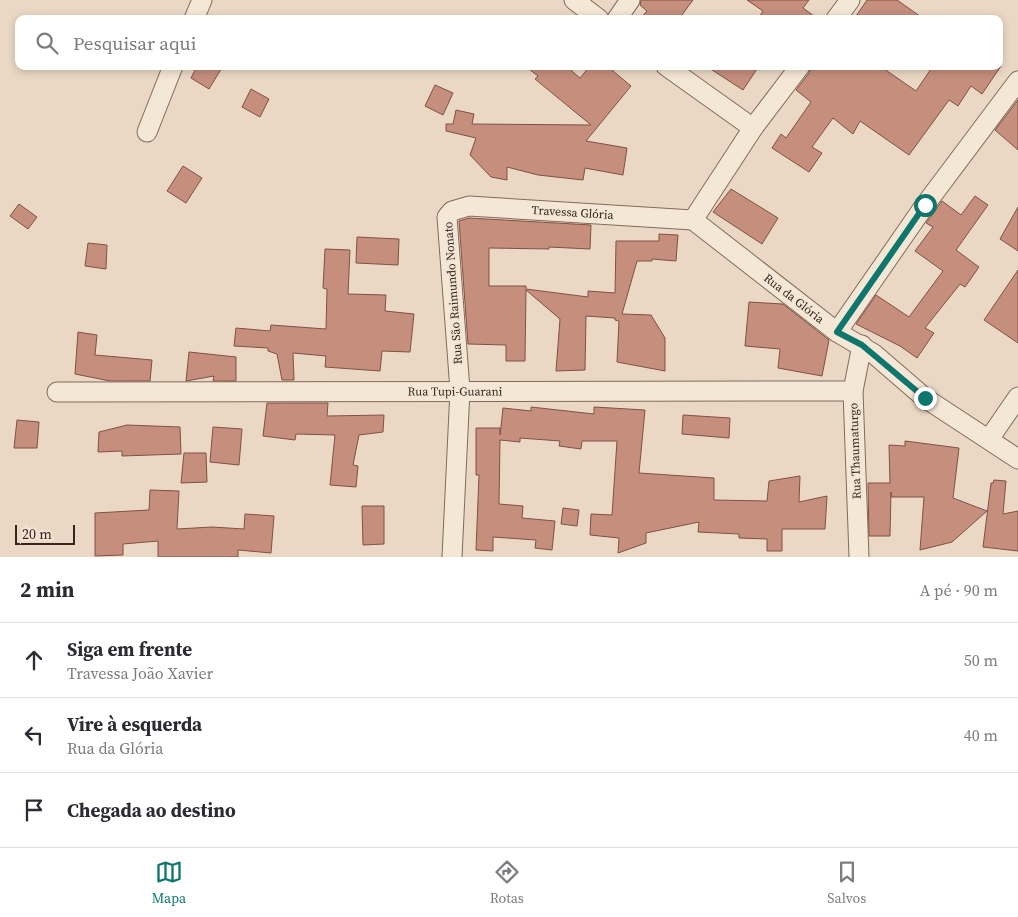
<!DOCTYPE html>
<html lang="pt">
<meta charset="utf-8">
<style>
body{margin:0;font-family:"Source Serif 4",serif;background:#f2f2f3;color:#2b2b33}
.scale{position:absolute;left:15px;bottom:12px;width:60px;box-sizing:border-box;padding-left:5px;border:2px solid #34251f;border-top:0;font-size:14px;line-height:18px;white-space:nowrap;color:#34251f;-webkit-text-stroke:4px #f2e3d3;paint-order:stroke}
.stop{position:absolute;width:15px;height:15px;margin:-11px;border:4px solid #0f766e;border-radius:50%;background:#fff}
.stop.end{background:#0f766e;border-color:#fff;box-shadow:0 1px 5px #0008}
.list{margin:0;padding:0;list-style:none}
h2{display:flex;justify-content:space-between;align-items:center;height:65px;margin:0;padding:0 20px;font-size:21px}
h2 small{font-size:16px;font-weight:400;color:#7c7c81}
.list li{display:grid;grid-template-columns:32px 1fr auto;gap:15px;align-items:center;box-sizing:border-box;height:75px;padding:0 20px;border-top:1px solid #e1e1e2}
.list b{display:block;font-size:19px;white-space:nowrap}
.list p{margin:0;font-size:16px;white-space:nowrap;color:#7c7c81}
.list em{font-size:16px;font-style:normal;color:#7c7c81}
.icon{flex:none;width:28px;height:28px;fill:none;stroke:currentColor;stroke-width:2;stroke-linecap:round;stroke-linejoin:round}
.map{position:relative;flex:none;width:1018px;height:557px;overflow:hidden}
.search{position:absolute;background:#fff;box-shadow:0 2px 8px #0003;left:15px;right:15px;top:15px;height:55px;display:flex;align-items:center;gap:12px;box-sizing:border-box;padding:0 18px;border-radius:10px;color:#7c7c81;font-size:19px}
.sheet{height:290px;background:#fff}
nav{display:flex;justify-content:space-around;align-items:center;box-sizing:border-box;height:70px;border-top:1px solid #e1e1e2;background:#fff;font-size:14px;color:#7c7c81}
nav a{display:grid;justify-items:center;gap:2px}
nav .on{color:#0f766e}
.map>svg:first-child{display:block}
.building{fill:#c58e7d;stroke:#805144}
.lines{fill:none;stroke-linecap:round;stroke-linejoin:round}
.minor-casing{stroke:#836a5c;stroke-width:21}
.minor{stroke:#f5e7d6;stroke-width:19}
.route{stroke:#0f766e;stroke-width:6}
.labels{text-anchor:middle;stroke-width:4;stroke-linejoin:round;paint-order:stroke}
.street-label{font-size:12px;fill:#34251f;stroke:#f2e3d3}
</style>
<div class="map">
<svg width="1018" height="557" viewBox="0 0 1018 557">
<rect width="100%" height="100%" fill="#ead8c4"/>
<path class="building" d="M 641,0 L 693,0 L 679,19 L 640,19 L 647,11 L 640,5 Z
M 747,0 L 809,0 L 803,8 L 818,19 L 758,19 L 763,11 Z
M 867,0 L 897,0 L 924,19 L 854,19 Z
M 197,66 L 223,66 L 209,89 L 191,78 Z
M 525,66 L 566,66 L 580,78 L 590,66 L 607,66 L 631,86 L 586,141 L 627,148 L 623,175 L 585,168 L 583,180 L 538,175 L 507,167 L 507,180 L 491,177 L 470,155 L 476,138 L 446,131 L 446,124 L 453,124 L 456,110 L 474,114 L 472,124 L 591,125 L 535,79 L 538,76 Z
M 706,66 L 759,66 L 743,90 Z
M 811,66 L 880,66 L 916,91 L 933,66 L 1001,66 L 982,94 L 971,86 L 958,106 L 949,100 L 909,155 L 860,121 L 853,134 L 833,118 L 812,147 L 822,153 L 809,172 L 772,148 L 781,134 L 786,138 L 811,102 L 796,90 L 809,73 Z
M 435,85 L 453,93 L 443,115 L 425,106 Z
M 251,89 L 269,99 L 260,117 L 242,107 Z
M 1018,100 L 1018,150 L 995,130 Z
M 183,166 L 202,178 L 186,203 L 167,191 Z
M 731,189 L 778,218 L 762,244 L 713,212 Z
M 975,196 L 988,205 L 956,250 L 979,267 L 965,287 L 960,284 L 925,328 L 934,333 L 917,358 L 900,346 L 856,324 L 876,295 L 909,317 L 943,271 L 915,251 L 933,227 L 926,223 L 942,201 L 961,215 Z
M 19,204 L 37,217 L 28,229 L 10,216 Z
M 1018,207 L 1018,251 L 1000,239 Z
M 469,218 L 591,225 L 590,249 L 549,247 L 549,249 L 489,248 L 489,286 L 526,286 L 526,289 L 588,297 L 588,291 L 615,293 L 616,241 L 659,241 L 659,234 L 678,235 L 676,261 L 652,259 L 652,261 L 637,261 L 622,314 L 651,315 L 665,338 L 665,371 L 617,362 L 619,321 L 615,320 L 615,318 L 586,316 L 585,370 L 556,371 L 560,319 L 526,290 L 525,361 L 506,361 L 506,345 L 468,344 L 459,221 Z
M 357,237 L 399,239 L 398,265 L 356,263 Z
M 88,243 L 107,245 L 106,269 L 85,266 Z
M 325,249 L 350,250 L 348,294 L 386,295 L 385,311 L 414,314 L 410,352 L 382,351 L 380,371 L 325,367 L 326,356 L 293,353 L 294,380 L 282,380 L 277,354 L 268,351 L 268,348 L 234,346 L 236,328 L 270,331 L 271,325 L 326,329 L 327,289 L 323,288 Z
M 1018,270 L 1018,343 L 984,320 Z
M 749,302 L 783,304 L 829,340 L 822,376 L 778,368 L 780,349 L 745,346 Z
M 78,332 L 97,335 L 95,355 L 152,360 L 150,381 L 110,381 L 75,374 Z
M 189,352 L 236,357 L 236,381 L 213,381 L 214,376 L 186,381 Z
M 267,403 L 328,403 L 327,416 L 384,415 L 383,432 L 359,435 L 353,465 L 358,466 L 356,487 L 330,485 L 335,435 L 296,434 L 295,440 L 263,436 Z
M 531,407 L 594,414 L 594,407 L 645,410 L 639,473 L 714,478 L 714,500 L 767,501 L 769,481 L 800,476 L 799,502 L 827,496 L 825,529 L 782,529 L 782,551 L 767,551 L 767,539 L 739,538 L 739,534 L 698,532 L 699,522 L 646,533 L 646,543 L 618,553 L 619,538 L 590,535 L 591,514 L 612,515 L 617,441 L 582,441 L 581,449 L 559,446 L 560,441 L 520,438 L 520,442 L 500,440 L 499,504 L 523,506 L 522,518 L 555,521 L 552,550 L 535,548 L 536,540 L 493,537 L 493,551 L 476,550 L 479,475 L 476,475 L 476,428 L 500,428 L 500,435 L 503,408 L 531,411 Z
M 683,415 L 730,418 L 729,438 L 682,434 Z
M 17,420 L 39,422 L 37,448 L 14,448 Z
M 127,425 L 180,427 L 181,454 L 122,456 L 122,451 L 98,452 L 99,432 Z
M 213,427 L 242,429 L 239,465 L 210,462 Z
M 905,441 L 959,448 L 953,498 L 987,511 L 952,542 L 920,550 L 924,497 L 891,497 L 891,492 L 890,536 L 869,536 L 868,483 L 890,483 L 889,445 L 905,446 Z
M 184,453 L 206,453 L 207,482 L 181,483 Z
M 994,480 L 1006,481 L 1003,514 L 1018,511 L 1018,551 L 983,547 L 991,483 L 993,483 Z
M 150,490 L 179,491 L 177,529 L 212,527 L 244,529 L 245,514 L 274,516 L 271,553 L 238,550 L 238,557 L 158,557 L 158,541 L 123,544 L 123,555 L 95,556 L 95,513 L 149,510 Z
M 362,506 L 384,506 L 384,544 L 363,545 Z
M 563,508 L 579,510 L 577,526 L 561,524 Z"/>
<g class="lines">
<g class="minor-casing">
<g id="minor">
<path d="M 574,0 L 599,19"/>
<path d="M 194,19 L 202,0"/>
<path d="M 617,19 L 630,0"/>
<path d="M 836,19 L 850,0"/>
<path d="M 666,66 L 753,128"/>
<path d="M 147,132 L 173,66"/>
<path id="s1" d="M 693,220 L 837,332 L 874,354 L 925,398 L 1018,459"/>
<path d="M 693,220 L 753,128 L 800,66"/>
<path d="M 837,332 L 925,205 L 1018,81"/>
<path id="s2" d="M 57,392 L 853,391"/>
<path d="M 989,439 L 1018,397"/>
<path id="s3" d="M 452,557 L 460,390 L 447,217 L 452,211 L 469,206 L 693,220"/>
<path d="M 859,557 L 853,391 L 862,345"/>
</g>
</g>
<use href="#minor" class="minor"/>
</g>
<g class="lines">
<path class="route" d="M 925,205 L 837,332 L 862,345 L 925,398"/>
</g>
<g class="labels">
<g class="street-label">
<text dy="4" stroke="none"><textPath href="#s3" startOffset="470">Travessa Glória</textPath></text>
<text transform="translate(453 293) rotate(-94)" y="4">Rua São Raimundo Nonato</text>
<text dy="4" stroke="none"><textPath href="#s1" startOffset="128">Rua da Glória</textPath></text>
<text dy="4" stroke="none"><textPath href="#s2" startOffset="398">Rua Tupi-Guarani</textPath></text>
<text transform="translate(855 451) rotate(-92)" y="4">Rua Thaumaturgo</text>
</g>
</g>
</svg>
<div class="scale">20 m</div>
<div class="stop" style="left:925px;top:205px"></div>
<div class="stop end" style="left:925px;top:398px"></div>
<div class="search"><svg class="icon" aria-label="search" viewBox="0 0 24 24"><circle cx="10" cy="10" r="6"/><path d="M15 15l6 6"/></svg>Pesquisar aqui</div>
</div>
<section class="sheet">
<h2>2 min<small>A pé · 90 m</small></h2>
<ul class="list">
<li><svg class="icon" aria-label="ahead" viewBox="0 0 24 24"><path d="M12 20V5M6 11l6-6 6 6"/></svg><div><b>Siga em frente</b><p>Travessa João Xavier</p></div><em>50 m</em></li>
<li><svg class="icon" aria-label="left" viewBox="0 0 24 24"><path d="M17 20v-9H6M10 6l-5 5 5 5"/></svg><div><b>Vire à esquerda</b><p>Rua da Glória</p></div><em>40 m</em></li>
<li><svg class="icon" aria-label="arrive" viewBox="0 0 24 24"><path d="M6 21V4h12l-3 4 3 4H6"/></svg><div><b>Chegada ao destino</b></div></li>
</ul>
</section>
<nav>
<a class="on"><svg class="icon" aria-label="map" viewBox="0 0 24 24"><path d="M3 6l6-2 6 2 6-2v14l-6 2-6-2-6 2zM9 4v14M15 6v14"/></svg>Mapa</a>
<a><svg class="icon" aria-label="directions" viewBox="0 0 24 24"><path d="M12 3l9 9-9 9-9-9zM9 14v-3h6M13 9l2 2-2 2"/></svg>Rotas</a>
<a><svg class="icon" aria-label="saved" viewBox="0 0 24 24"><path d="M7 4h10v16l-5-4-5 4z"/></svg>Salvos</a>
</nav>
